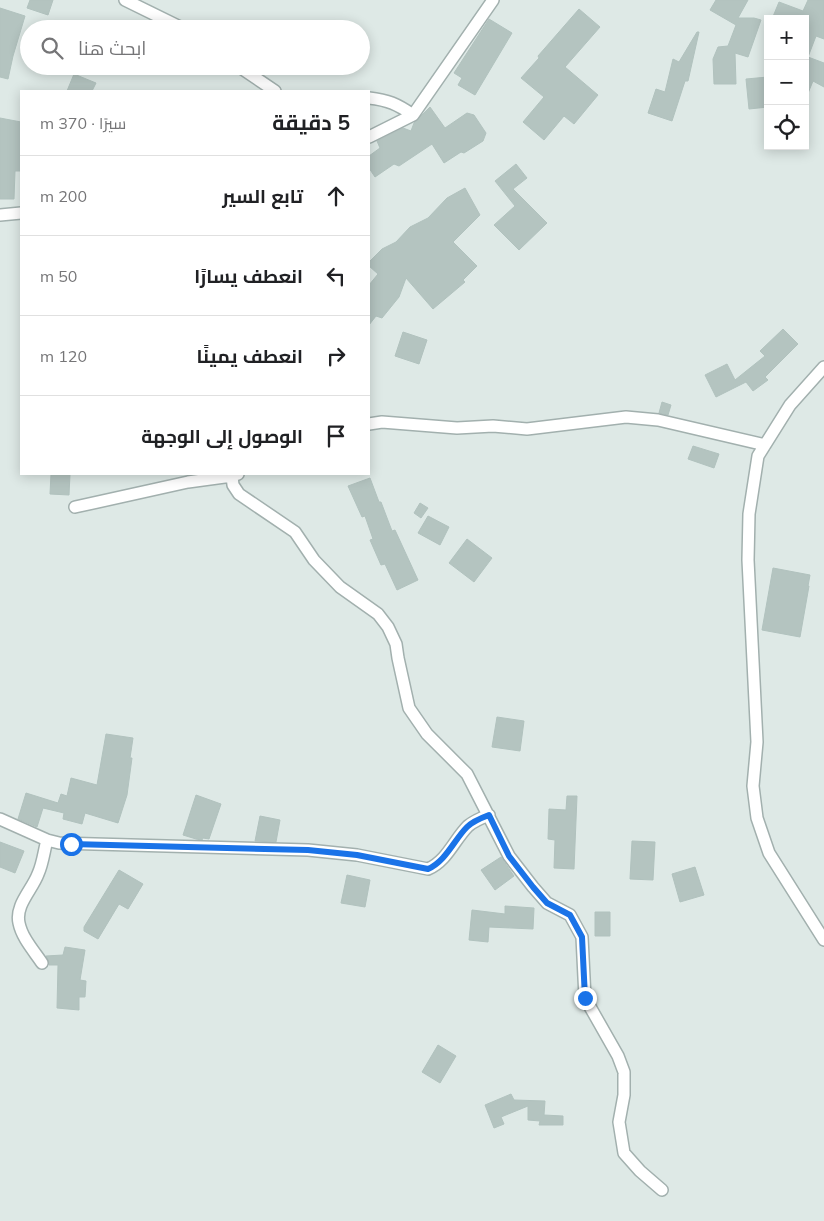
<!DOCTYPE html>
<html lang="ar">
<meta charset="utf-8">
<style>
body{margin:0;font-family:Mulish,Cairo,sans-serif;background:#f2f2f2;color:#202124;direction:rtl}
.controls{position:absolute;right:15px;top:15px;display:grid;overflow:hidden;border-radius:0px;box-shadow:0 2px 12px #0003}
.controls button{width:45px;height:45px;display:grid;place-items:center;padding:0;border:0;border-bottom:1px solid #e0e0e0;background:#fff;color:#202124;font:25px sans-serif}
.stop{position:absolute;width:15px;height:15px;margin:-11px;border:4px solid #1a73e8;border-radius:50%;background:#fff}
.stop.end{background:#1a73e8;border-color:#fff;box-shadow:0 1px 5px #0008}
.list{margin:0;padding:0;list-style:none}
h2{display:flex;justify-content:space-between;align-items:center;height:65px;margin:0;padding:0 20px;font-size:21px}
h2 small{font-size:16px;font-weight:400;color:#757577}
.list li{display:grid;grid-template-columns:32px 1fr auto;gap:15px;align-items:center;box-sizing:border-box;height:80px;padding:0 20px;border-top:1px solid #e0e0e0}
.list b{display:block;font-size:19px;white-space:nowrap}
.list em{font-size:16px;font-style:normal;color:#757577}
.icon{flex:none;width:28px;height:28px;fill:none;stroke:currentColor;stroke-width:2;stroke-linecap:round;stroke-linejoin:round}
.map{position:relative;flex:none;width:824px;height:1221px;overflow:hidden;direction:ltr}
.search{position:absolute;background:#fff;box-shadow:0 2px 12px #0003;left:20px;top:20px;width:350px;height:55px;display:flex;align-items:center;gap:12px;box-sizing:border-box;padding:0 18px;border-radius:28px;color:#757577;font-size:19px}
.panel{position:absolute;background:#fff;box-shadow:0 2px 12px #0003;left:20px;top:90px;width:350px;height:385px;border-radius:0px;direction:rtl}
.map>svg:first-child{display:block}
.building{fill:#b4c4c0;stroke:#b1c2be}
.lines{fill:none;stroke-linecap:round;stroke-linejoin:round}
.street-casing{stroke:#a2b0ae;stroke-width:14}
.street{stroke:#fff;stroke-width:11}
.route{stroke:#1a73e8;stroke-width:6}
</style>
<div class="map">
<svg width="824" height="1221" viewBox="0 0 824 1221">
<rect width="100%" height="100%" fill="#dee9e6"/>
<path class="building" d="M 30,0 L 53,0 L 48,15 L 27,8 Z
M 716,0 L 748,0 L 738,18 L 754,18 L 761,20 L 748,57 L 735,53 L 736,84 L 714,84 L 713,59 L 718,47 L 728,46 L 736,25 L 710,10 Z
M 808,0 L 824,0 L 824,39 L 816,36 L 808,57 L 824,63 L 824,87 L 813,81 L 806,98 L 805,19 L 772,19 L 779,2 L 803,11 Z
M 0,8 L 25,16 L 13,56 L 8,79 L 0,77 Z
M 579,9 L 600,27 L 565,67 L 598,95 L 574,124 L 564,116 L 544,140 L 523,122 L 544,97 L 521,78 L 539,58 L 538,56 Z
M 489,19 L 512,33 L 475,95 L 458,85 L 462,78 L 454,73 Z
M 697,32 L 699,32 L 688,81 L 685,81 L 672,121 L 648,113 L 656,89 L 665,92 L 673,59 L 679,62 Z
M 74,74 L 96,83 L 92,91 L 67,91 Z
M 768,77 L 768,107 L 749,109 L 746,79 Z
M 430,107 L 445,128 L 467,113 L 474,115 L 486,133 L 483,141 L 464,153 L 461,152 L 444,163 L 432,144 L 399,166 L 394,164 L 375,177 L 369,168 L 369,156 L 380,148 L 377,141 L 403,128 L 411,131 L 414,123 Z
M 0,118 L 21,122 L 21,171 L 15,171 L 14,199 L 0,199 Z
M 516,164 L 527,178 L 513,189 L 547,223 L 519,250 L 494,225 L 515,206 L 495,181 Z
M 465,188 L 480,215 L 453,242 L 477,266 L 463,280 L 465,282 L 433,309 L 406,278 L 399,297 L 382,318 L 376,316 L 369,325 L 369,285 L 378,274 L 369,266 L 369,262 L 382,249 L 396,242 L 410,227 L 428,218 L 447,198 Z
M 783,329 L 798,344 L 765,377 L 768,380 L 753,391 L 746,382 L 716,397 L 705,375 L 727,364 L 735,380 L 765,356 L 760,351 Z
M 403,332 L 427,340 L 419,364 L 395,356 Z
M 662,402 L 671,405 L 668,415 L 659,413 Z
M 693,446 L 719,454 L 714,468 L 688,459 Z
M 51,474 L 70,474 L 69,495 L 50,494 Z
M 370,478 L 379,502 L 381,502 L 392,531 L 395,530 L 418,580 L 397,590 L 385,564 L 381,565 L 370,540 L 373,539 L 365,516 L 362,517 L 348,486 Z
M 420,503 L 428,508 L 421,518 L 414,513 Z
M 428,516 L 449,527 L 440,545 L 418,533 Z
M 467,539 L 492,558 L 474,582 L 449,563 Z
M 773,568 L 810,575 L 808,586 L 809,586 L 800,637 L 762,630 Z
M 497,717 L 524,721 L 520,751 L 492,747 Z
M 106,734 L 133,738 L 130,758 L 132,758 L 127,795 L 118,823 L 85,813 L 82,824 L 63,819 L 64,813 L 43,808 L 37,827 L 18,819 L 26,793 L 58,803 L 61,794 L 67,796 L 71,778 L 97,785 Z
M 196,795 L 221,804 L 209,839 L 203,838 L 202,840 L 196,839 L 183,835 Z
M 567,796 L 577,796 L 574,869 L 554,868 L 555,840 L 548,839 L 549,809 L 566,810 Z
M 260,816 L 280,820 L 276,842 L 255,841 Z
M 632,841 L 655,842 L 653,880 L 630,879 Z
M 0,842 L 24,851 L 15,873 L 0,867 Z
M 501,857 L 514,876 L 495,890 L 481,870 Z
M 695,867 L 704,895 L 680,902 L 672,874 Z
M 119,870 L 143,884 L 128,909 L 119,904 L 98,939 L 84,931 L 84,927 Z
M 347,875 L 370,880 L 365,907 L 341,903 Z
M 505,906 L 534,908 L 533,929 L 489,927 L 488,942 L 469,940 L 472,910 L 505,914 Z
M 595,912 L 610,912 L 610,936 L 595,936 Z
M 65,947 L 85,950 L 80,980 L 86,981 L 85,997 L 79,997 L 79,1010 L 57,1008 L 58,965 L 49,965 L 49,962 L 46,956 L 63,955 Z
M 438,1045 L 456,1056 L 440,1083 L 422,1072 Z
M 511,1094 L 514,1100 L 545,1101 L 544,1115 L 563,1116 L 563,1125 L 539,1125 L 540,1121 L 528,1120 L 528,1106 L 501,1117 L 504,1124 L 494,1128 L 485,1105 Z"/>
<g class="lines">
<g class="street-casing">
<path id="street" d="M 125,0 L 184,29
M 238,66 L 275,91
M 369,98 C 388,100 397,104 413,115
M 369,137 L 413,115 L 493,0
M 0,215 L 21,213
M 824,367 L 790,405 L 758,456 L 749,514 L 748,560 L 757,742 L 753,786 L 757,818 L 769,853 L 824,940
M 369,424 L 382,422 L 457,428 L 493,426 L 527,429 L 626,417 L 658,420 L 765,445
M 232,476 L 233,485 L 239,494 L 295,532 L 314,560 L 340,587 L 378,614 L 388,627 L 396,644 L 398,658 L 409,708 L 427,734 L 467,774 L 509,856 L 533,887 L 547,903 L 570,915 L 582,937 L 585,998 L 618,1056 L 624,1072 L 624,1095 L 619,1122 L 624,1153 L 640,1171 L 662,1190
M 75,507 L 188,482 L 232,476 L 238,474
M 0,819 L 47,840 L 59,843 L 308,850 L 357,855 L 428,869 C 447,861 454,840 468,826 C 474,821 481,818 489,815
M 42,963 C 34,951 22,938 19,923 C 15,905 32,890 38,874 C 43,863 44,851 47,840"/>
</g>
<use href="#street" class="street"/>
</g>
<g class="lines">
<path class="route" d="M 71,844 L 308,850 L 357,855 L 428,869 C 446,861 454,840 467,827 C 473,821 481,818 489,815 L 509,856 L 533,887 L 547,903 L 570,915 L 582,937 L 585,998"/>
</g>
</svg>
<div class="controls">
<button>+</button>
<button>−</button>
<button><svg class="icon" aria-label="locate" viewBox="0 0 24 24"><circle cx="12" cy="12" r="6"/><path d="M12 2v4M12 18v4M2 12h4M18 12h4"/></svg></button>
</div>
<div class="stop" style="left:71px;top:844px"></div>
<div class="stop end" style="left:585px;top:998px"></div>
<div class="search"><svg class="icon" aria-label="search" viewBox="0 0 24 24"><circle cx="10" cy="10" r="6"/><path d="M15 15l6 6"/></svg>ابحث هنا</div>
<section class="panel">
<h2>5 دقيقة<small>سيرًا · 370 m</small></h2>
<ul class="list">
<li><svg class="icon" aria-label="ahead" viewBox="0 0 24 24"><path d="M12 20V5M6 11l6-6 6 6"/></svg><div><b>تابع السير</b></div><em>200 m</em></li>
<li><svg class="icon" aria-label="left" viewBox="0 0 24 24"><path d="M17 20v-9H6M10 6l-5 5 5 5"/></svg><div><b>انعطف يسارًا</b></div><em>50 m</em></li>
<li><svg class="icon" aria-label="right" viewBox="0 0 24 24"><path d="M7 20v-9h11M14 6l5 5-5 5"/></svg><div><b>انعطف يمينًا</b></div><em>120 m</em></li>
<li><svg class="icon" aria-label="arrive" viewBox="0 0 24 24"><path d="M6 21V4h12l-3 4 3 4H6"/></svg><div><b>الوصول إلى الوجهة</b></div></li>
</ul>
</section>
</div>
